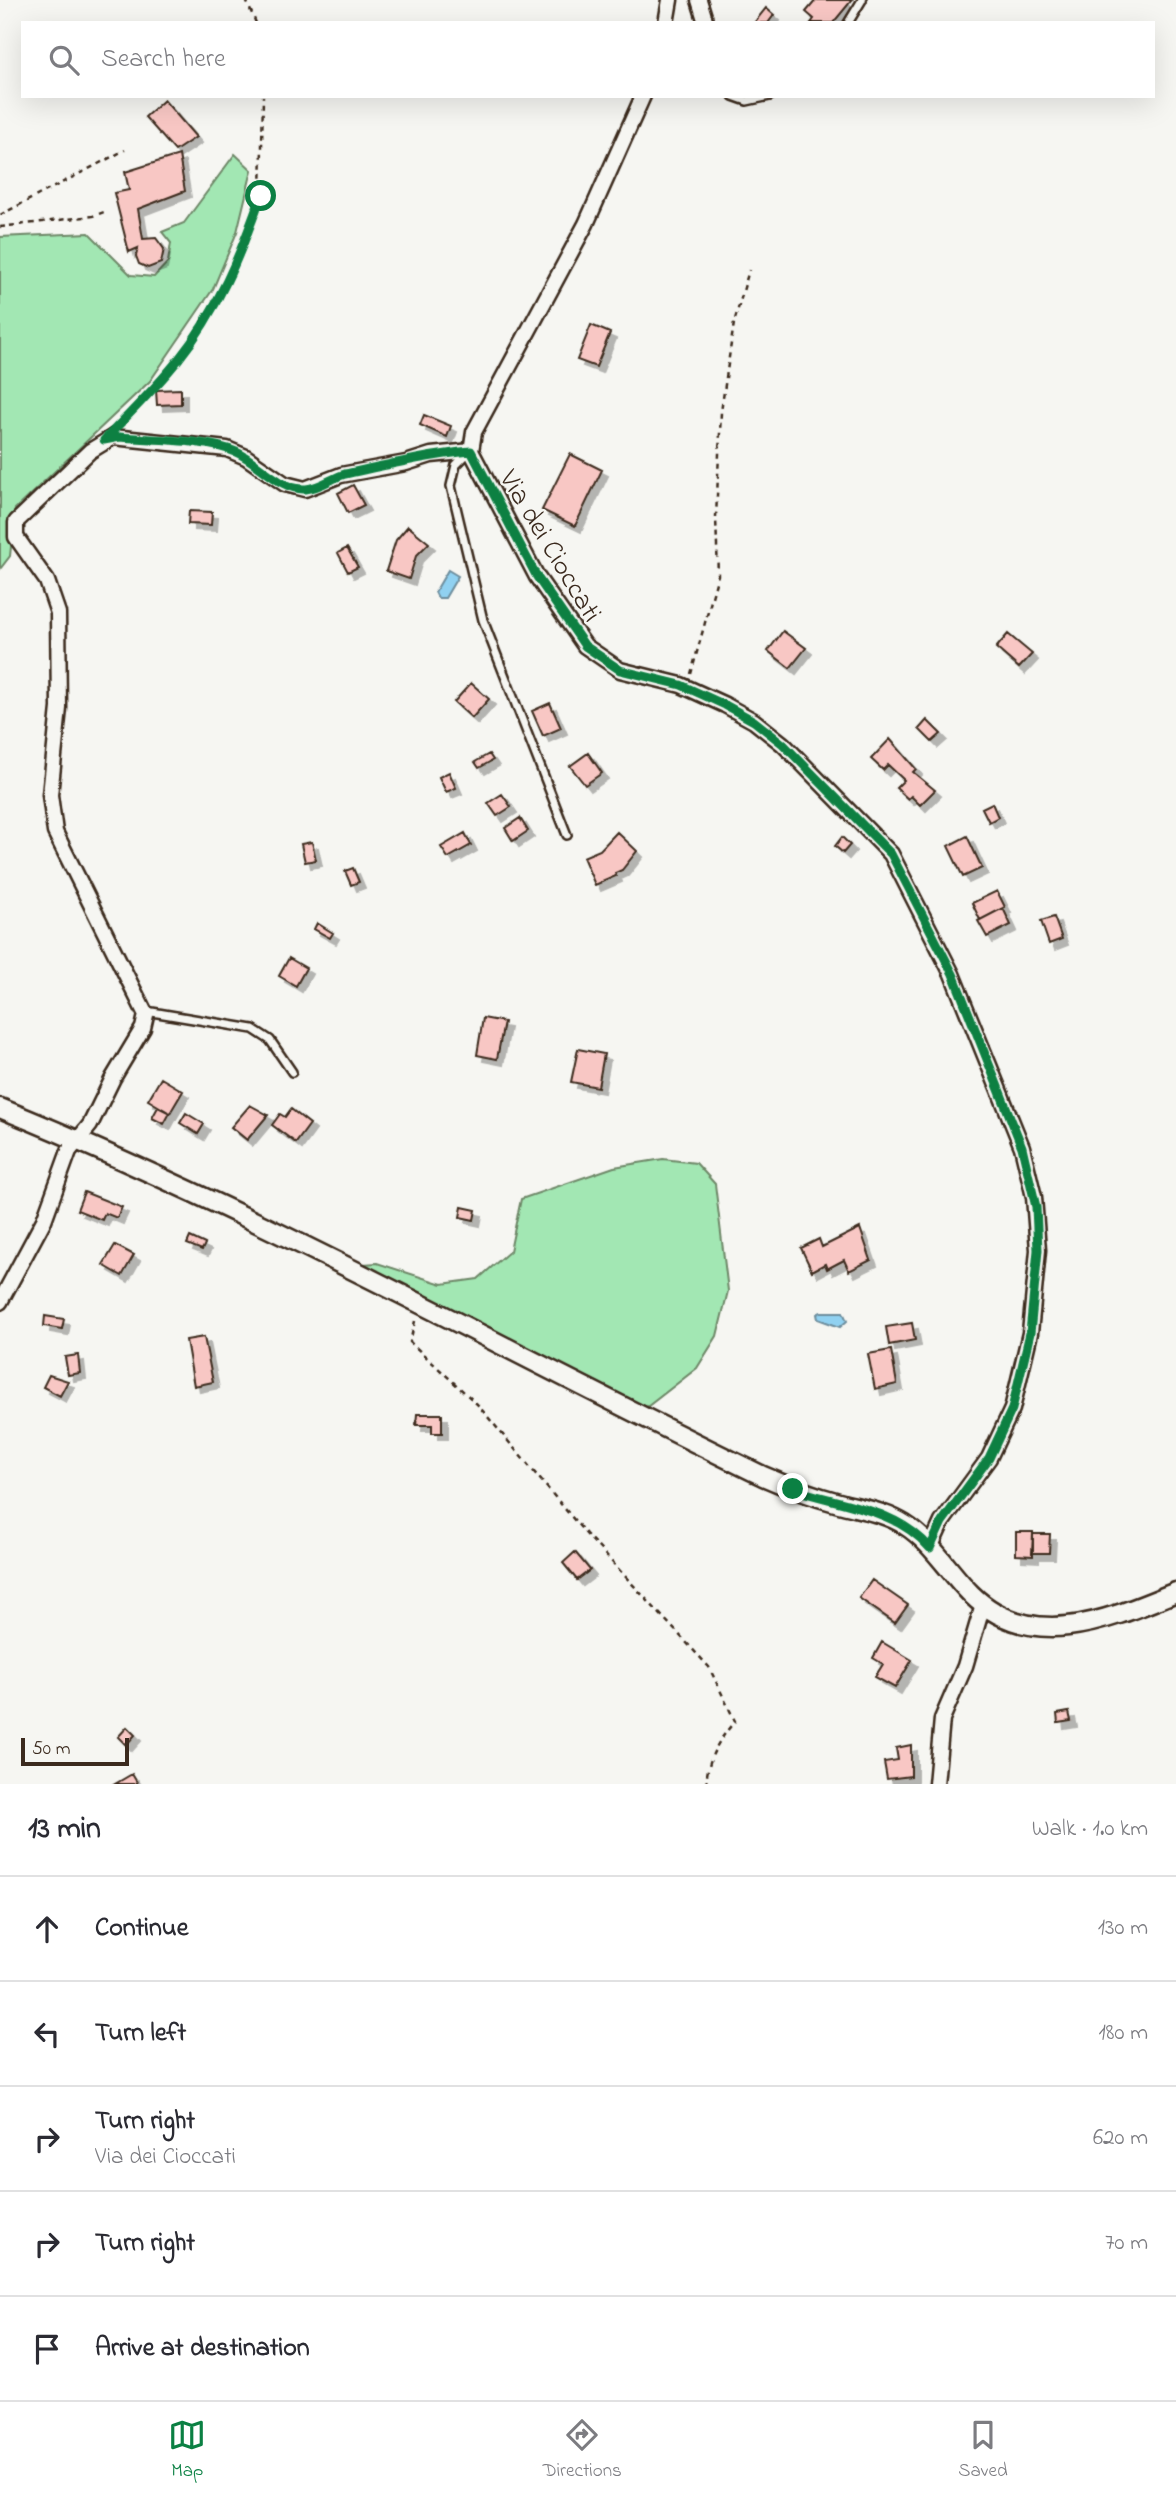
<!DOCTYPE html>
<meta charset="utf-8">
<style>
body{margin:0;font-family:"Indie Flower",sans-serif;background:#f2f2f3;color:#2b2b33}
.scale{position:absolute;left:21px;bottom:18px;width:108px;box-sizing:border-box;padding-left:7px;border:4px solid #3b2a1e;border-top:0;font-size:19px;line-height:24px;white-space:nowrap;color:#3b2a1e;-webkit-text-stroke:5px #f6f6f2;paint-order:stroke}
.stop{position:absolute;width:21px;height:21px;margin:-16px;border:5px solid #0b8043;border-radius:50%;background:#fff}
.stop.end{background:#0b8043;border-color:#fff;box-shadow:0 2px 7px #0008}
.list{margin:0;padding:0;list-style:none}
h2{display:flex;justify-content:space-between;align-items:center;height:91px;margin:0;padding:0 28px;font-size:30px}
h2 small{font-size:23px;font-weight:400;color:#7c7c81}
.list li{display:grid;grid-template-columns:46px 1fr auto;gap:21px;align-items:center;box-sizing:border-box;height:105px;padding:0 28px;border-top:2px solid #e1e1e2}
.list b{display:block;font-size:26px;white-space:nowrap}
.list p{margin:0;font-size:23px;white-space:nowrap;color:#7c7c81}
.list em{font-size:23px;font-style:normal;color:#7c7c81}
.icon{flex:none;width:38px;height:38px;fill:none;stroke:currentColor;stroke-width:2;stroke-linecap:round;stroke-linejoin:round}
.map{position:relative;flex:none;width:1176px;height:1784px;overflow:hidden}
.search{position:absolute;background:#fff;box-shadow:0 7px 28px #0002;left:21px;right:21px;top:21px;height:77px;display:flex;align-items:center;gap:18px;box-sizing:border-box;padding:0 24px;border-radius:0px;color:#7c7c81;font-size:26px}
.sheet{height:616px;background:#fff}
nav{display:flex;justify-content:space-around;align-items:center;box-sizing:border-box;height:98px;border-top:2px solid #e1e1e2;background:#fff;font-size:19px;color:#7c7c81}
nav a{display:grid;justify-items:center;gap:4px}
nav .on{color:#0b8043}
.map>svg:first-child{display:block}
.green{fill:#a2e7b3;stroke:#6e8868;stroke-width:2}
.water{fill:#90d1f1;stroke:#6e8e9d;stroke-width:2}
.building{fill:#f8c7c4;stroke:#3b2a1e;stroke-width:2;filter:url(#shadow)}
.lines{fill:none;stroke-linecap:round;stroke-linejoin:round}
.service-casing{stroke:#3b2a1e;stroke-width:12}
.minor-casing{stroke:#3b2a1e;stroke-width:19}
.tertiary-casing{stroke:#3b2a1e;stroke-width:23}
.path{stroke:#3b2a1e;stroke-width:2.5;stroke-dasharray:5 5;stroke-linecap:butt}
.service{stroke:#f6f6f2;stroke-width:7}
.minor{stroke:#f6f6f2;stroke-width:14}
.tertiary{stroke:#f6f6f2;stroke-width:18}
.route{stroke:#0b8043;stroke-width:9}
.labels{text-anchor:middle;stroke-width:5;stroke-linejoin:round;paint-order:stroke}
.street-label{font-size:28px;fill:#3b2a1e;stroke:#f6f6f2}
</style>
<div class="map">
<svg width="1176" height="1784" viewBox="0 0 1176 1784">
<defs>
<filter id="shadow"><feDropShadow dx="6" dy="6" stdDeviation="0" flood-color="#0004"/></filter>
</defs>
<rect width="100%" height="100%" fill="#f6f6f2"/>
<filter id="ink" filterUnits="userSpaceOnUse"><feTurbulence type="fractalNoise" baseFrequency=".0143" numOctaves="2"/><feDisplacementMap in="SourceGraphic" scale="14" xChannelSelector="R" yChannelSelector="G"/><feConvolveMatrix kernelMatrix="1 2 1 2 8 2 1 2 1" color-interpolation-filters="sRGB"/></filter>
<g filter="url(#ink)">
<path class="green" d="M 235,154 L 252,170 L 237,232 L 213,289 L 150,381 L 15,509 L 10,556 L 0,569 L 0,237 L 89,233 L 131,275 L 154,277 L 168,262 L 171,243 L 162,232 L 184,223 Z
M 663,1159 L 696,1163 L 715,1184 L 728,1291 L 717,1336 L 697,1368 L 643,1410 L 363,1264 L 377,1263 L 442,1284 L 478,1279 L 510,1251 L 521,1199 L 614,1167 Z"/>
<path class="water" d="M 448,570 L 458,576 L 445,598 L 438,598 L 435,592 Z
M 821,1312 L 843,1312 L 847,1321 L 840,1327 L 818,1319 L 817,1314 Z"/>
<path class="building" d="M 816,0 L 852,0 L 833,23 L 811,23 L 814,19 L 806,12 Z
M 766,8 L 774,15 L 768,23 L 754,23 Z
M 164,100 L 196,137 L 175,151 L 145,117 Z
M 179,155 L 185,191 L 138,209 L 143,239 L 156,238 L 164,249 L 161,263 L 148,268 L 139,264 L 136,256 L 138,248 L 129,252 L 114,193 L 129,190 L 125,172 Z
M 591,325 L 610,333 L 596,367 L 577,360 Z
M 181,389 L 181,404 L 157,405 L 156,390 Z
M 424,415 L 451,426 L 447,437 L 420,425 Z
M 570,454 L 602,470 L 575,526 L 542,510 Z
M 353,485 L 364,505 L 348,513 L 338,493 Z
M 189,511 L 212,512 L 211,525 L 188,524 Z
M 408,526 L 429,543 L 416,556 L 409,579 L 386,571 L 396,540 Z
M 347,548 L 358,567 L 348,572 L 338,553 Z
M 783,631 L 806,648 L 790,668 L 768,651 Z
M 1008,634 L 1032,654 L 1019,668 L 996,648 Z
M 471,683 L 489,699 L 472,718 L 454,702 Z
M 550,703 L 561,728 L 543,736 L 532,711 Z
M 927,720 L 941,734 L 932,742 L 919,729 Z
M 890,739 L 916,769 L 913,772 L 935,790 L 920,805 L 911,796 L 908,799 L 896,788 L 904,780 L 888,765 L 883,770 L 871,759 Z
M 588,753 L 602,773 L 585,785 L 570,766 Z
M 489,754 L 493,760 L 479,768 L 475,762 Z
M 449,772 L 456,788 L 446,792 L 439,777 Z
M 502,794 L 511,807 L 497,816 L 488,803 Z
M 992,803 L 998,817 L 989,822 L 982,808 Z
M 520,818 L 528,831 L 513,841 L 505,828 Z
M 617,832 L 637,851 L 622,870 L 615,873 L 616,876 L 595,885 L 583,857 L 600,850 Z
M 465,833 L 471,845 L 448,858 L 441,847 Z
M 967,836 L 982,868 L 963,877 L 948,846 Z
M 842,837 L 850,845 L 843,853 L 835,846 Z
M 312,842 L 316,860 L 305,862 L 301,844 Z
M 353,868 L 359,882 L 351,885 L 345,871 Z
M 997,891 L 1005,907 L 980,920 L 972,903 Z
M 1003,908 L 1011,925 L 987,937 L 978,921 Z
M 1054,917 L 1062,939 L 1049,944 L 1041,921 Z
M 317,923 L 333,933 L 330,938 L 314,929 Z
M 289,958 L 306,968 L 296,986 L 279,976 Z
M 483,1018 L 504,1022 L 497,1059 L 477,1055 Z
M 578,1049 L 604,1054 L 598,1087 L 571,1082 Z
M 161,1078 L 183,1091 L 170,1113 L 148,1100 Z
M 250,1105 L 268,1115 L 247,1140 L 231,1127 Z
M 158,1107 L 170,1113 L 164,1124 L 152,1118 Z
M 291,1109 L 310,1124 L 296,1143 L 272,1125 L 280,1114 L 285,1117 Z
M 186,1113 L 204,1124 L 198,1134 L 180,1123 Z
M 84,1192 L 122,1207 L 117,1218 L 105,1213 L 102,1220 L 77,1210 Z
M 462,1207 L 476,1210 L 474,1220 L 460,1217 Z
M 860,1228 L 871,1260 L 849,1271 L 844,1260 L 827,1269 L 825,1264 L 812,1271 L 801,1248 L 819,1239 L 822,1247 Z
M 190,1237 L 205,1244 L 202,1250 L 187,1244 Z
M 115,1245 L 134,1255 L 122,1276 L 103,1265 Z
M 45,1316 L 64,1319 L 62,1329 L 44,1326 Z
M 912,1323 L 915,1340 L 889,1345 L 886,1327 Z
M 204,1337 L 213,1382 L 194,1386 L 186,1340 Z
M 891,1350 L 897,1384 L 875,1389 L 868,1354 Z
M 78,1355 L 80,1373 L 68,1375 L 65,1357 Z
M 49,1375 L 68,1381 L 60,1396 L 43,1387 Z
M 417,1414 L 442,1414 L 442,1433 L 432,1433 L 432,1425 L 416,1425 Z
M 1016,1532 L 1033,1532 L 1033,1556 L 1016,1555 Z
M 1033,1534 L 1050,1534 L 1049,1553 L 1032,1553 Z
M 575,1552 L 590,1570 L 577,1580 L 563,1563 Z
M 872,1580 L 908,1605 L 895,1623 L 859,1598 Z
M 882,1642 L 912,1660 L 895,1688 L 875,1677 L 883,1664 L 873,1658 Z
M 1069,1712 L 1071,1721 L 1058,1723 L 1057,1714 Z
M 127,1727 L 135,1735 L 126,1745 L 118,1737 Z
M 911,1745 L 911,1776 L 887,1779 L 884,1762 L 898,1760 L 896,1748 Z
M 132,1774 L 138,1784 L 115,1784 Z"/>
<g class="lines">
<g class="service-casing">
<path id="service" d="M 848,23 L 862,0
M 733,96 L 747,101 L 770,96
M 467,454 L 456,465 L 451,486 L 483,620 L 567,835
M 146,1011 L 253,1029 L 270,1040 L 292,1072"/>
</g>
<g class="minor-casing">
<path id="minor" d="M 699,0 L 706,23
M 666,23 L 670,0
M 643,96 L 586,224 L 474,432 L 471,451 L 537,577 L 585,646 L 620,670 L 681,685 L 725,705 L 754,721 L 783,744 L 891,854 L 952,974 L 1022,1147 L 1034,1197 L 1038,1250 L 1030,1333 L 1012,1409 L 989,1458 L 942,1522 L 930,1548
M 0,1302 L 44,1220 L 69,1151 L 90,1125 L 113,1078 L 143,1028 L 146,1015 L 55,832 L 50,795 L 59,708 L 58,613 L 47,581 L 16,537 L 16,522 L 90,451 L 113,437 L 227,449 L 246,457 L 285,484 L 305,489 L 341,475 L 406,463 L 431,455 L 471,451
M 936,1784 L 942,1719 L 965,1666 L 983,1605"/>
</g>
<g class="tertiary-casing">
<path id="tertiary" d="M 0,1108 C 262,1214 509,1353 763,1476 C 788,1487 813,1496 839,1503 C 861,1509 885,1512 905,1525 C 931,1541 949,1572 971,1594 C 1032,1654 1110,1619 1176,1592"/>
</g>
<path class="path" d="M 246,0 L 256,23
M 0,215 L 125,150
M 0,227 L 93,216 L 107,211
M 119,424 L 179,359 L 220,294 L 245,244 L 261,196 L 263,96
M 691,674 L 718,575 L 716,517 L 721,412 L 734,323 L 749,270
M 415,1321 L 410,1342 L 477,1404 L 586,1534 L 709,1667 L 735,1721 C 718,1741 708,1757 706,1784"/>
<use href="#service" class="service"/>
<use href="#minor" class="minor"/>
<use href="#tertiary" class="tertiary"/>
</g>
</g>
<g class="lines" filter="url(#ink)">
<path class="route" d="M 261,196 C 241,253 217,312 178,360 C 156,388 129,414 104,440 L 120,437 C 154,440 205,439 236,452 C 258,461 280,491 306,489 C 320,488 332,478 345,474 C 387,465 429,455 471,451 L 537,577 L 585,646 L 620,670 L 681,685 L 725,705 L 754,721 L 783,744 L 891,854 L 953,974 L 1022,1147 L 1036,1207 L 1038,1250 L 1030,1333 L 1012,1409 L 989,1458 L 942,1522 L 930,1548 C 896,1508 840,1505 793,1489"/>
</g>
<g class="labels">
<g class="street-label">
<text transform="translate(552 545) rotate(59)" y="10">Via dei Cioccati</text>
</g>
</g>
</svg>
<div class="scale">50 m</div>
<div class="stop" style="left:261px;top:196px"></div>
<div class="stop end" style="left:793px;top:1489px"></div>
<div class="search"><svg class="icon" aria-label="search" viewBox="0 0 24 24"><circle cx="10" cy="10" r="6"/><path d="M15 15l6 6"/></svg>Search here</div>
</div>
<section class="sheet">
<h2>13 min<small>Walk · 1.0 km</small></h2>
<ul class="list">
<li><svg class="icon" aria-label="ahead" viewBox="0 0 24 24"><path d="M12 20V5M6 11l6-6 6 6"/></svg><div><b>Continue</b></div><em>130 m</em></li>
<li><svg class="icon" aria-label="left" viewBox="0 0 24 24"><path d="M17 20v-9H6M10 6l-5 5 5 5"/></svg><div><b>Turn left</b></div><em>180 m</em></li>
<li><svg class="icon" aria-label="right" viewBox="0 0 24 24"><path d="M7 20v-9h11M14 6l5 5-5 5"/></svg><div><b>Turn right</b><p>Via dei Cioccati</p></div><em>620 m</em></li>
<li><svg class="icon" aria-label="right" viewBox="0 0 24 24"><path d="M7 20v-9h11M14 6l5 5-5 5"/></svg><div><b>Turn right</b></div><em>70 m</em></li>
<li><svg class="icon" aria-label="arrive" viewBox="0 0 24 24"><path d="M6 21V4h12l-3 4 3 4H6"/></svg><div><b>Arrive at destination</b></div></li>
</ul>
</section>
<nav>
<a class="on"><svg class="icon" aria-label="map" viewBox="0 0 24 24"><path d="M3 6l6-2 6 2 6-2v14l-6 2-6-2-6 2zM9 4v14M15 6v14"/></svg>Map</a>
<a><svg class="icon" aria-label="directions" viewBox="0 0 24 24"><path d="M12 3l9 9-9 9-9-9zM9 14v-3h6M13 9l2 2-2 2"/></svg>Directions</a>
<a><svg class="icon" aria-label="saved" viewBox="0 0 24 24"><path d="M7 4h10v16l-5-4-5 4z"/></svg>Saved</a>
</nav>
